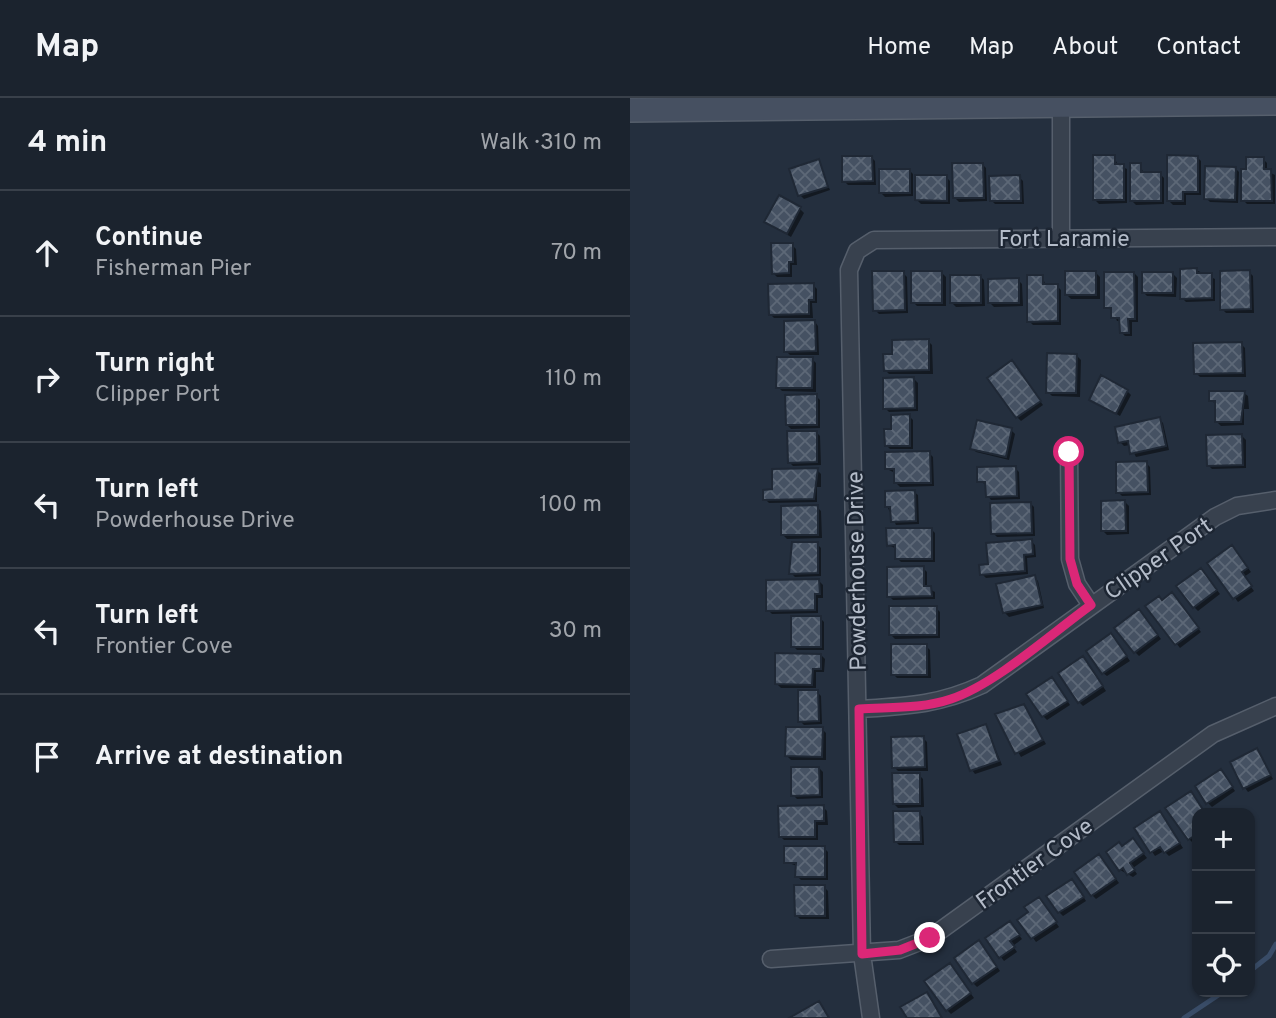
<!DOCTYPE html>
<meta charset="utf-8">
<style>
body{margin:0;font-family:Overpass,sans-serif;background:#242b36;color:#f1f3f6}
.controls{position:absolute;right:21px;bottom:21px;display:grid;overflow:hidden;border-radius:14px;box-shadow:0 2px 5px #0004}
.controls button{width:63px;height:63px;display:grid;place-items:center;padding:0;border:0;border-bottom:2px solid #39404a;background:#1b232e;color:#f1f3f6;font:35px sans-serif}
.stop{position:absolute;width:21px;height:21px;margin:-16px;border:5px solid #db2777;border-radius:50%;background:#fff}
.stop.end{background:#db2777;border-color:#fff;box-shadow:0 2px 7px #0008}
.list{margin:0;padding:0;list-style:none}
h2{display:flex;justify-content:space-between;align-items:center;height:91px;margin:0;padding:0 28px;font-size:30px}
h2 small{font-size:23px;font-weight:400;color:#a0a4aa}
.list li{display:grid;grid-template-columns:46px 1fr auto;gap:21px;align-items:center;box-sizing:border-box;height:126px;padding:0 28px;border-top:2px solid #39404a}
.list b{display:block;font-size:26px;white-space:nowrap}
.list p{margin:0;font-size:23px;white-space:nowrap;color:#a0a4aa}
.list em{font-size:23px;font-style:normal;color:#a0a4aa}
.icon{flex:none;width:38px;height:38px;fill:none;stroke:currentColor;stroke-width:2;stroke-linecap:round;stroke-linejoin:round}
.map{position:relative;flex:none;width:646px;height:920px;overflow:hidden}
header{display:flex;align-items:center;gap:42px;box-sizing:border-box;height:98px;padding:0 35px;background:#1b232e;border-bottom:2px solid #39404a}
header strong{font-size:33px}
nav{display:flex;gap:38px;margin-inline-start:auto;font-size:24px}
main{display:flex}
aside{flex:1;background:#1b232e}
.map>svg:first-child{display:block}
.shadow{fill:#0007}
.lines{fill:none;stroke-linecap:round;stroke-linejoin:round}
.stream{stroke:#394c67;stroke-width:5}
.building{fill:url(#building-cross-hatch);stroke:#1f2835;stroke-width:2}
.minor-casing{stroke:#565f6c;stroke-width:19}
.secondary-casing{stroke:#565f6c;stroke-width:26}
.minor{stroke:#38414e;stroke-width:16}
.secondary{stroke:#465061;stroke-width:23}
.route{stroke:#db2777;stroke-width:9}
.labels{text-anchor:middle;stroke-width:5;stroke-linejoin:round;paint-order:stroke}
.street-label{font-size:23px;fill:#b4bcc9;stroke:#1d2633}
</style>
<header>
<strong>Map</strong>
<nav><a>Home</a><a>Map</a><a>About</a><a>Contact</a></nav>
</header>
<main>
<aside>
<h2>4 min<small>Walk · 310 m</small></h2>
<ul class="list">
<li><svg class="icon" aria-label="ahead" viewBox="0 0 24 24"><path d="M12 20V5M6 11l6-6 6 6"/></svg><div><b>Continue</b><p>Fisherman Pier</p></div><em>70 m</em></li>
<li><svg class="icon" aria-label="right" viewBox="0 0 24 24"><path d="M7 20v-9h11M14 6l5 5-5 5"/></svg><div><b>Turn right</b><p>Clipper Port</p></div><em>110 m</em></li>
<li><svg class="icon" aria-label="left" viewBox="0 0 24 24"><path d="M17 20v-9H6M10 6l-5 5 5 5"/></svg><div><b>Turn left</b><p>Powderhouse Drive</p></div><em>100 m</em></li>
<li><svg class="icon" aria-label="left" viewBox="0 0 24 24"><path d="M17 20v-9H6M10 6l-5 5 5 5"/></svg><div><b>Turn left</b><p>Frontier Cove</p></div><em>30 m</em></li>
<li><svg class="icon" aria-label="arrive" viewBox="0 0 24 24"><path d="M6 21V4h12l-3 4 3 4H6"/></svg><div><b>Arrive at destination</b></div></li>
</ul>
</aside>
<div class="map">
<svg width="646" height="920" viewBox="0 0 646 920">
<defs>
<pattern id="building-cross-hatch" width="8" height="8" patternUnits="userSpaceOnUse" patternTransform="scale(1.75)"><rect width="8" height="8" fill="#455162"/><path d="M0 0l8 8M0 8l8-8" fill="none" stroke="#5d6877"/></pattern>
</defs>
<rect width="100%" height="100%" fill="#242f3e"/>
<path class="shadow" d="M 241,59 L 245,63 L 246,87 L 218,87 L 214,83 Z
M 484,59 L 488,67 L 497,71 L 497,105 L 469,106 L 465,102 Z
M 567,59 L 571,63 L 571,97 L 556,97 L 556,107 L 543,107 L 539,103 Z
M 633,61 L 637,65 L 637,73 L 645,77 L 645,106 L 617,106 L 613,102 L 618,73 Z
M 188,63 L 200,92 L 174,101 L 170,97 Z
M 352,66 L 356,70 L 357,103 L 329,104 L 325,100 Z
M 510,67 L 514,76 L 530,76 L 534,80 L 534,106 L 506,107 L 502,103 Z
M 605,70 L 609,74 L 608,105 L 580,104 L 576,100 Z
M 279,72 L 283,76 L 283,98 L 255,99 L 251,95 Z
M 316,79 L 320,83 L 320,106 L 291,106 L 287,102 Z
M 389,79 L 393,83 L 394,106 L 365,106 L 361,102 Z
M 170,111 L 174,115 L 161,139 L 136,124 Z
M 162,147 L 166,151 L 167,167 L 162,167 L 162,179 L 147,179 L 143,175 Z
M 566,172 L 585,181 L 585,203 L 556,204 L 552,200 Z
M 619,174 L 623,178 L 624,215 L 596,215 L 592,211 Z
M 273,175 L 277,179 L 278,215 L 249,216 L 245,212 Z
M 312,175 L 316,179 L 316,208 L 287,208 L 283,204 Z
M 466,175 L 470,179 L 470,201 L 441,201 L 437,197 Z
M 504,175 L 508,179 L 508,224 L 502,224 L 502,238 L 495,238 L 491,234 L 491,223 L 487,223 L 483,213 L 476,209 Z
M 543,176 L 547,180 L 546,199 L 517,198 L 513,194 Z
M 350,178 L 354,182 L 355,208 L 326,209 L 322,205 Z
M 412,178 L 416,188 L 427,188 L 431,192 L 431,227 L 403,227 L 399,223 Z
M 388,182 L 392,186 L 393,208 L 364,209 L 360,205 Z
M 183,187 L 187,191 L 187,205 L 182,205 L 183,220 L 144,220 L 140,216 Z
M 185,224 L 188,228 L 189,257 L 160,257 L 156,253 Z
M 298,243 L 302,247 L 303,276 L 259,276 L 255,272 L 264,258 Z
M 611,246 L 615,250 L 616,279 L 570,279 L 566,275 Z
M 447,258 L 451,262 L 450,299 L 422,298 L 418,294 Z
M 182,261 L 186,265 L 186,294 L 152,293 L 148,289 Z
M 385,268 L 413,307 L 391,323 L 387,319 Z
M 284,281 L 288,285 L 288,313 L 259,314 L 255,310 Z
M 497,293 L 501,297 L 490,318 L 461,301 Z
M 614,295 L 618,298 L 619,311 L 614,311 L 614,327 L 591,328 L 587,324 L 587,306 L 581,303 Z
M 186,298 L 190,302 L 190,330 L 161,331 L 157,327 Z
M 279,318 L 283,322 L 283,351 L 260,351 L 256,347 L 263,333 Z
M 529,321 L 533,325 L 539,352 L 506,359 L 500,347 L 494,348 L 490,344 Z
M 381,332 L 385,336 L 379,362 L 346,354 L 342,350 Z
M 186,334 L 190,338 L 191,367 L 163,368 L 159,364 Z
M 612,338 L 616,342 L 616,370 L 582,371 L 578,367 Z
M 299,355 L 303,359 L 304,388 L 270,389 L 266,385 L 265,375 L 257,371 Z
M 516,365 L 520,369 L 521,397 L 492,398 L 488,394 Z
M 385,370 L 389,374 L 390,401 L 361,402 L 358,398 L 357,387 L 349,383 Z
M 187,372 L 191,376 L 191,389 L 187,389 L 187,404 L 139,405 L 135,401 L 144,393 Z
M 284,394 L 288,397 L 289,426 L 266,427 L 257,408 Z
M 495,404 L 499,408 L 499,436 L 477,437 L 473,433 Z
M 400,405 L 404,409 L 405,438 L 367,439 L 363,435 Z
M 187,409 L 191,413 L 192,440 L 157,441 L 153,437 Z
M 301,431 L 305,435 L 305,464 L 271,464 L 267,460 L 267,451 L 258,447 Z
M 401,443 L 405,447 L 406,459 L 397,460 L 398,476 L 356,480 L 352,476 Z
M 187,446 L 191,450 L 191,478 L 165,479 L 161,475 Z
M 606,454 L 621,474 L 614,479 L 624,493 L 608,504 L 580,466 Z
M 293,470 L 297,474 L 297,490 L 305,494 L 305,501 L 263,502 L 259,498 Z
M 575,476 L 590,496 L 568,513 L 564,509 Z
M 404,479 L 408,483 L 414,510 L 379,519 L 375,515 Z
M 189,483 L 193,487 L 193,500 L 188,500 L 188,515 L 142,516 L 138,512 Z
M 546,501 L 571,534 L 550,550 L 518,509 Z
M 306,510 L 310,514 L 310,540 L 265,541 L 261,537 Z
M 513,517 L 531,541 L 509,558 L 505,554 Z
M 190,520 L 194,524 L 194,552 L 167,552 L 163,548 Z
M 485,541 L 500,563 L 477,578 L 473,575 Z
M 296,548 L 300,552 L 301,580 L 267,580 L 263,576 Z
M 191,557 L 195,561 L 194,574 L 186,574 L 186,590 L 151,590 L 147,586 Z
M 457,564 L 476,593 L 453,608 L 449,604 Z
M 426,585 L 440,607 L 417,622 L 413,618 Z
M 187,594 L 191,598 L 192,626 L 174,627 L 170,623 Z
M 394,608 L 416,646 L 391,659 L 367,617 Z
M 356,628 L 372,667 L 345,676 L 342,672 Z
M 192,631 L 196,635 L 196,662 L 161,662 L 157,658 Z
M 293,640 L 297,644 L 298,673 L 268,673 L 264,669 Z
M 627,653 L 643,681 L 618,694 L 615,690 Z
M 189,670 L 193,674 L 193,700 L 167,701 L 163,697 Z
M 289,677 L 293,681 L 294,709 L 268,710 L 264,706 Z
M 595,678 L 605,693 L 582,709 L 578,705 Z
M 564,699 L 575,715 L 567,715 L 567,742 L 563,745 L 559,741 Z
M 193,709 L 197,713 L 198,727 L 188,727 L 188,742 L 154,742 L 150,738 Z
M 289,715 L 293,719 L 294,747 L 269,747 L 265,743 Z
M 530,715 L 553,750 L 539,758 L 534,753 L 525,758 L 506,730 Z
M 506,746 L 517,760 L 503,770 L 507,776 L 503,779 L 490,772 L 493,749 Z
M 194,750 L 198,754 L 198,782 L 171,782 L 167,778 L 167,768 L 156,764 Z
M 473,763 L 489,785 L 466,801 L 462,797 Z
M 446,787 L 456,803 L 433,818 L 429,814 Z
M 194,789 L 198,793 L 199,821 L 170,821 L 166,817 Z
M 413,805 L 429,829 L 406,844 L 390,822 Z
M 383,829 L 392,841 L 383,848 L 387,854 L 374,863 L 357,841 Z
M 353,848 L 370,873 L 347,889 L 343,885 Z
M 324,872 L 344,900 L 321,916 L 317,912 Z"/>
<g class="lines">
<path class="stream" d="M 620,873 L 639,858 L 646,846
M 554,920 L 593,894"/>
</g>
<path class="building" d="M 463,57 L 485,57 L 485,66 L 494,66 L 494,102 L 463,102 Z
M 537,57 L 568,58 L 568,94 L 553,94 L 553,103 L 537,103 Z
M 212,58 L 242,58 L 243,83 L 212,84 Z
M 616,59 L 634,59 L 634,71 L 641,71 L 642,103 L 611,103 L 611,71 L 616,71 Z
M 189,61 L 198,89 L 168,98 L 159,71 Z
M 322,65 L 353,65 L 354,100 L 323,100 Z
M 500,65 L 511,65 L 511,74 L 531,74 L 531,103 L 500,103 Z
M 575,68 L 606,69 L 605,102 L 574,101 Z
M 249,71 L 280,71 L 280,95 L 249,95 Z
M 285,77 L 317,77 L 317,103 L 285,102 Z
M 390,77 L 391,103 L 360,103 L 359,78 Z
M 149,97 L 171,109 L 157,136 L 134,124 Z
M 141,145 L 163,145 L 163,164 L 159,164 L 159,175 L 142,176 Z
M 567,170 L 567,175 L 582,175 L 582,200 L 550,201 L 550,171 Z
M 620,172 L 621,211 L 590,212 L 590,173 Z
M 242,173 L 274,173 L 275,212 L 243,213 Z
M 281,173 L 312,173 L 312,205 L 281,205 Z
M 435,173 L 466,173 L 466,197 L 435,197 Z
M 474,174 L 504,174 L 505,221 L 498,221 L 499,235 L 490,235 L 489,220 L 481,220 L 481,210 L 474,210 Z
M 512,174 L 543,174 L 543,195 L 512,195 Z
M 320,177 L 351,177 L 351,205 L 320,205 Z
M 397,177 L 413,177 L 413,186 L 428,186 L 428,223 L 397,224 Z
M 389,180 L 389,205 L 358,205 L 358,181 Z
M 184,185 L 184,202 L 179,202 L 179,216 L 139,217 L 138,186 Z
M 185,222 L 186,253 L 154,254 L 154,223 Z
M 299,241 L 299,272 L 254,273 L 253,256 L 262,256 L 262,242 Z
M 612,244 L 613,275 L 564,276 L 563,245 Z
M 417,255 L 447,256 L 446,295 L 416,295 Z
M 147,259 L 183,259 L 182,290 L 146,290 Z
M 382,262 L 411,303 L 386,320 L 357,280 Z
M 471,277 L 498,292 L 486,316 L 459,302 Z
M 284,279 L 285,310 L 253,311 L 253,280 Z
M 579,293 L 615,293 L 611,324 L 585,324 L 585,303 L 579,303 Z
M 187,296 L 187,327 L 156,327 L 155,297 Z
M 280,316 L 280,348 L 255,348 L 254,331 L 261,331 L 261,317 Z
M 530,319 L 536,348 L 500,356 L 498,343 L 488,345 L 485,329 Z
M 347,322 L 382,330 L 376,359 L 340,351 Z
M 157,333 L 187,333 L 187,364 L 158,365 Z
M 612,336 L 613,367 L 577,368 L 576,337 Z
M 300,353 L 301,385 L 264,385 L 264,371 L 255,371 L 255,354 Z
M 517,363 L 518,394 L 486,395 L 486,364 Z
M 386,368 L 387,398 L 356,399 L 355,384 L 347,384 L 347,369 Z
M 188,370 L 184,401 L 133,402 L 133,392 L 142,391 L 142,371 Z
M 285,392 L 286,423 L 261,424 L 260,409 L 255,409 L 255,393 Z
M 495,402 L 496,433 L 471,433 L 471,403 Z
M 401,404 L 402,435 L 361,436 L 360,405 Z
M 188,407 L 188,437 L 151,437 L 151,408 Z
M 256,430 L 302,430 L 302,461 L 265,461 L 265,447 L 257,448 Z
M 402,441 L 403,456 L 394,457 L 395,473 L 350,477 L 349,467 L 358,466 L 356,445 Z
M 162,444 L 188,444 L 188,475 L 159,476 Z
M 602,447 L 618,470 L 612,474 L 622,488 L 603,501 L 577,465 Z
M 294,468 L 294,488 L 301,488 L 302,498 L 257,499 L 257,469 Z
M 571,470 L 587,492 L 563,510 L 546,488 Z
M 405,477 L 412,507 L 373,515 L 366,486 Z
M 189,481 L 190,496 L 185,496 L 185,512 L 136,513 L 136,482 Z
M 542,494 L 569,530 L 545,547 L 515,508 L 529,498 L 532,502 Z
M 259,508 L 307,508 L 307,537 L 259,537 Z
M 509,511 L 528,537 L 504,555 L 484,530 Z
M 161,518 L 191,518 L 191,549 L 161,549 Z
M 481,535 L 497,558 L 472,576 L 456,553 Z
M 261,546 L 297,546 L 297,577 L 261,577 Z
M 145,555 L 191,556 L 191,571 L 183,571 L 182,587 L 145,586 Z
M 453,558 L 473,588 L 448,605 L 428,575 Z
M 422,579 L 438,603 L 412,619 L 396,596 Z
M 168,592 L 188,592 L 189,623 L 168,624 Z
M 394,606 L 413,642 L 385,656 L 365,616 Z
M 356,626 L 369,663 L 340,673 L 327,636 Z
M 156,629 L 193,629 L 192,659 L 155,658 Z
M 294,638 L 295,669 L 262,670 L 261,639 Z
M 627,650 L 641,677 L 613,691 L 600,664 Z
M 161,669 L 189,669 L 190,697 L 161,698 Z
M 591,671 L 603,689 L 576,706 L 565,688 Z
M 262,675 L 290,675 L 290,706 L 263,706 Z
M 561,693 L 575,715 L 567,715 L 567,736 L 558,742 L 535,710 Z
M 194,707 L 194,723 L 185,723 L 185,739 L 149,739 L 148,708 Z
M 263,713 L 290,713 L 291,744 L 264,744 Z
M 530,713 L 550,745 L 534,755 L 530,749 L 520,755 L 504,730 Z
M 503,740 L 514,755 L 500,765 L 505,772 L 497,777 L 493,770 L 489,773 L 476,754 L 489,744 L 492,748 Z
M 154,748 L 195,748 L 195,779 L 165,779 L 166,765 L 154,765 Z
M 469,756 L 486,781 L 461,798 L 444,774 Z
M 442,781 L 454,799 L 428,815 L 416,798 Z
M 164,787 L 195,787 L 195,818 L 165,818 Z
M 409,799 L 427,824 L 401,841 L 387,822 L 398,814 L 394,809 Z
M 380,823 L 390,837 L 380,843 L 385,849 L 369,860 L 355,840 Z
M 349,842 L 367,869 L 342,886 L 324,860 Z
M 320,865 L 341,895 L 316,913 L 294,883 Z
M 297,894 L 312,920 L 277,920 L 270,909 Z
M 189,903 L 199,920 L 159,920 Z"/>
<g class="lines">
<g class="minor-casing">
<path id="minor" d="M 431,140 L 431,6
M 439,354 L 440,461 L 447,486 L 461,507
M 229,611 C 276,608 309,607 352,587 L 585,419 L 607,408 L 646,402
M 141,861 L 269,852 L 300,840 L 583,636 L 646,608
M 241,920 L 232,856 L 219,172 L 227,153 L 244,142 L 646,139"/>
</g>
<g class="secondary-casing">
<path id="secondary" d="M 0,12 L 646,5"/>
</g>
<use href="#minor" class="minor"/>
<use href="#secondary" class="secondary"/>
</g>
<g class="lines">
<path class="route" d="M 300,840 L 270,852 L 232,856 L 229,611 C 259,609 292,611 321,601 C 366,586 422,535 461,507 L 447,486 L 440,461 L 439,354"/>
</g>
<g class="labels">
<g class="street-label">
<text x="434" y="148">Fort Laramie</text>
<text transform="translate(528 460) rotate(-35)" y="8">Clipper Port</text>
<text transform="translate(226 473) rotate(-91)" y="8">Powderhouse Drive</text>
<text transform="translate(404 765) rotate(-36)" y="8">Frontier Cove</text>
</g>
</g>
</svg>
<div class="controls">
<button>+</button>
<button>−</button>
<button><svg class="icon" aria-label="locate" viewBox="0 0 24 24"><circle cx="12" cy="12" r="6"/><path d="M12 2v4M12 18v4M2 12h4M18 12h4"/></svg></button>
</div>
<div class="stop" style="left:439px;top:354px"></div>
<div class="stop end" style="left:300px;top:840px"></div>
</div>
</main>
